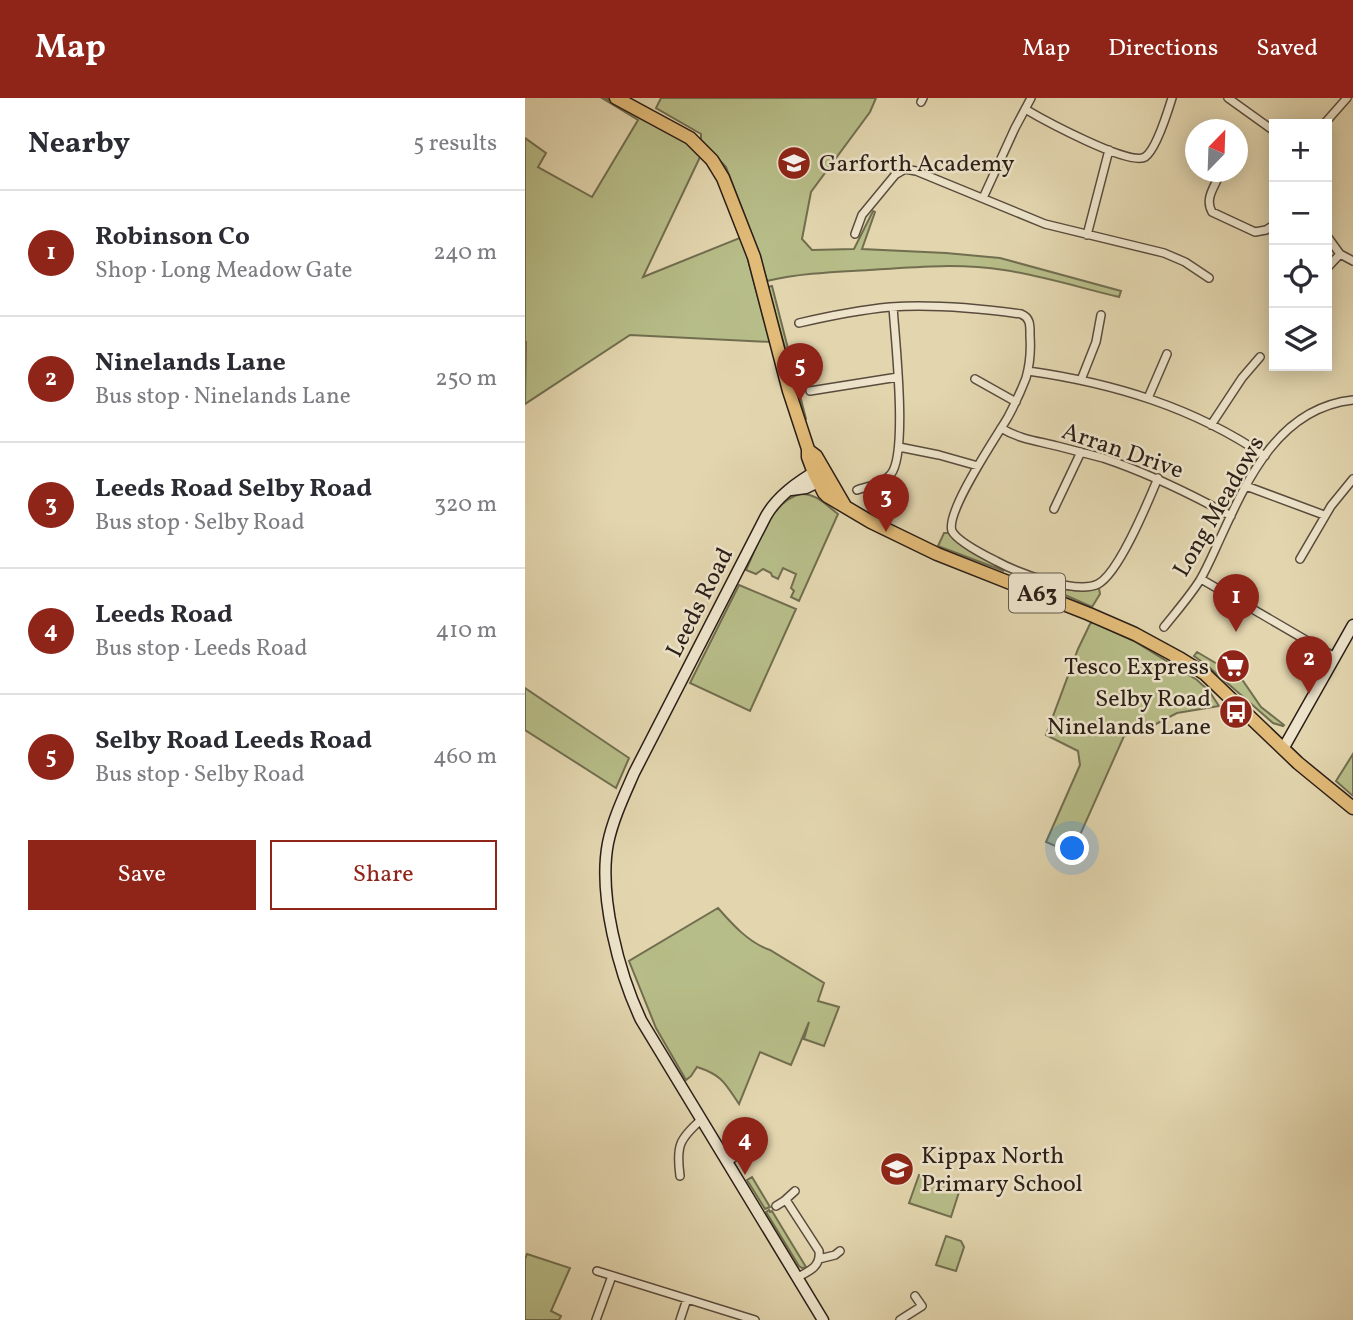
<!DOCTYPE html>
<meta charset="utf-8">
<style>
body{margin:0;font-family:Vollkorn,serif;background:#f2f2f3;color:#2b2b33}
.controls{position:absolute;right:21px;top:21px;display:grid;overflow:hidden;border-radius:0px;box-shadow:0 4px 18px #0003}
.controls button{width:63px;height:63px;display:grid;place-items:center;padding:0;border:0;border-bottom:2px solid #e1e1e2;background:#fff;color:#2b2b33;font:35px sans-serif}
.compass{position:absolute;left:660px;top:21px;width:63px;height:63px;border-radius:50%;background:#fff;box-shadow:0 4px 18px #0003;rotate:23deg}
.you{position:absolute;left:548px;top:751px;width:24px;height:24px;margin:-18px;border:5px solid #fff;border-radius:50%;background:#1a73e8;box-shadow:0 0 0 10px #1a73e833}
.badge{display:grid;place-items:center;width:46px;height:46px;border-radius:50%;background:#8f2418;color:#fff;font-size:23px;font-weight:700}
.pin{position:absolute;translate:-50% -58px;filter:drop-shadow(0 2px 4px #0008)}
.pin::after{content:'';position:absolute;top:37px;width:24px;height:21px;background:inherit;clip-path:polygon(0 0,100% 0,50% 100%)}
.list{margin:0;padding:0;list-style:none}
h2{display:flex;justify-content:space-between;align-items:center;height:91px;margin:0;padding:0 28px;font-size:30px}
h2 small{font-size:23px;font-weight:400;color:#7c7c81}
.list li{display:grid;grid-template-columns:46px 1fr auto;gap:21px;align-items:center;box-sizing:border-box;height:126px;padding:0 28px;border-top:2px solid #e1e1e2}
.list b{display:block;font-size:26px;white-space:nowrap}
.list p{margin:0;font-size:23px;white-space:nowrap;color:#7c7c81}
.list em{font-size:23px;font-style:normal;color:#7c7c81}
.actions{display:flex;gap:14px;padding:21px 28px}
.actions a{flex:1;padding:16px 0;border:2px solid #8f2418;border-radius:0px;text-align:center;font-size:24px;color:#8f2418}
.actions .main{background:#8f2418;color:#fff}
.icon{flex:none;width:38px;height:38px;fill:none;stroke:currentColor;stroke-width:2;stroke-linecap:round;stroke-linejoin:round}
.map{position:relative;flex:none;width:828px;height:1222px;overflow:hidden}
header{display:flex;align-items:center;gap:42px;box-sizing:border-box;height:98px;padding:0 35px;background:#8f2418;color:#fff}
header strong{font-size:33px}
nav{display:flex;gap:38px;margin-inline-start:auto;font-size:24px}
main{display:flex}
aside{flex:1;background:#fff}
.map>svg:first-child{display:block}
.green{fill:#b7bd88;stroke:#716e50;stroke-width:2}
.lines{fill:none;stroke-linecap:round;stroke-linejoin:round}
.street-casing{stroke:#594c3d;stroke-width:10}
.secondary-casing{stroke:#2b1e17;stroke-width:13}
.highway-casing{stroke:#2b1e17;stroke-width:15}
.street{stroke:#ede4cb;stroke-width:7}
.secondary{stroke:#ede4cb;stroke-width:10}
.highway{stroke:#e2bb78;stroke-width:12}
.labels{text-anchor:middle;stroke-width:5;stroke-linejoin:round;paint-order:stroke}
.shield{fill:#ede4cb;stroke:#65594d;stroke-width:2}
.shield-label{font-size:23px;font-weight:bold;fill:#2b1e17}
.poi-label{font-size:24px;fill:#2b1e17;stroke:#ede4cb;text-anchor:start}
.street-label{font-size:24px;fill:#2b1e17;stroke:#ede4cb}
</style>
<header>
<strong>Map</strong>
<nav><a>Map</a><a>Directions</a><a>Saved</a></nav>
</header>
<main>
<aside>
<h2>Nearby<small>5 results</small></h2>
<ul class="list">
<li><span class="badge">1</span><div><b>Robinson Co</b><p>Shop · Long Meadow Gate</p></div><em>240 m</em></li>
<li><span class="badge">2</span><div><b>Ninelands Lane</b><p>Bus stop · Ninelands Lane</p></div><em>250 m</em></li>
<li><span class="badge">3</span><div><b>Leeds Road Selby Road</b><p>Bus stop · Selby Road</p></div><em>320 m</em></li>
<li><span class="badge">4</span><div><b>Leeds Road</b><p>Bus stop · Leeds Road</p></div><em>410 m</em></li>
<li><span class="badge">5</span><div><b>Selby Road Leeds Road</b><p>Bus stop · Selby Road</p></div><em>460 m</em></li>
</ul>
<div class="actions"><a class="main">Save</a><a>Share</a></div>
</aside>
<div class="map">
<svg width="828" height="1222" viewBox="0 0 828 1222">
<rect width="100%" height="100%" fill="#e3d6af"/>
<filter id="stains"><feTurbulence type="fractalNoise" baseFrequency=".00286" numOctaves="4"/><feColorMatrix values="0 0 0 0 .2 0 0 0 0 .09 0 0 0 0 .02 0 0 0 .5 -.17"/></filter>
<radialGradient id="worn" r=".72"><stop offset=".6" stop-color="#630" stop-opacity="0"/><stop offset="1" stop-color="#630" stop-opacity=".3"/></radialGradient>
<path class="green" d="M 77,0 L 81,0 L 157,41 L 176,57 L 118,179 L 217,139 L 245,244 L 105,237 L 0,306 L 1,244 L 0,243 L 0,40 L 21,55 L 13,69 L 67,99 L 113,22 Z
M 136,0 L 351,0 L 345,14 L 286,94 L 277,141 L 287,152 L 329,151 L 348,113 L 350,114 L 337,151 L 421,155 L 475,160 L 596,193 L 594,199 C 556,190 518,178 479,172 C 434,165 389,169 344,172 C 310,174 276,175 242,183 L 233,152 L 201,69 L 176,42 L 176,36 L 131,10 Z
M 247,188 L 281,321 L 280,322 L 243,189 Z
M 275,396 C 291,395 301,407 313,416 L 274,503 L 266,499 L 269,493 L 266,490 L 271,476 L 258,470 L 253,481 L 247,478 L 246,475 L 238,471 L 231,476 L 221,472 C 234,445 244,405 275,396 Z
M 419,435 L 425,435 L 436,445 L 479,473 L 413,448 Z
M 214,487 L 271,511 L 225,613 L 165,585 Z
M 522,489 C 540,491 557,495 574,490 L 575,496 L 567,509 Z
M 568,524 L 609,543 L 672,582 L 684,593 L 694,608 L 652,615 L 631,626 L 599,638 L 547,755 L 521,744 L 555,667 L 553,653 L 521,637 L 553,551 L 565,526 Z
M 672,554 L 716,580 L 736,609 L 759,627 L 758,628 L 748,625 L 684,569 L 669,558 Z
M 0,590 L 104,660 L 91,690 L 0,632 Z
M 828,656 L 828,698 L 811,683 Z
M 193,810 C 207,826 224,845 245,852 L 299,885 L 293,903 L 314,909 L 299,948 L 279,941 L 284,924 L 266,967 L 235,954 L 214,1006 C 200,985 197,977 172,969 L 166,978 L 161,982 L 131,930 L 104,863 Z
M 394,1077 L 435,1091 L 426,1119 L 384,1105 Z
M 227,1079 L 245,1109 L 240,1111 L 222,1082 Z
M 244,1112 L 245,1114 L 247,1113 L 281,1169 L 277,1170 L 274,1168 L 241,1114 Z
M 421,1138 L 436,1143 L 439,1149 L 431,1173 L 411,1167 Z
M 2,1156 L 45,1170 L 26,1213 L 36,1218 L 34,1222 L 0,1222 L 0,1161 Z"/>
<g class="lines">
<g class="street-casing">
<path id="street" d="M 703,0 L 749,33
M 396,4 L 398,0
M 500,11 C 517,21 605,69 620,59 C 631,52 643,13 647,0
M 799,26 L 822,0
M 693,80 C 688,91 680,102 687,114 L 730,134 L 741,132 L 749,127
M 458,100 L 490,30 L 506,0
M 330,136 L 337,117 L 370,77 L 380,71 L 391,73 L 520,126 L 639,155 L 660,164 L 684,180
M 562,137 L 584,52
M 802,138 L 815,156 L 828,163
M 802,170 L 815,156
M 274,225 C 304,218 334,212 365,209 C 409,206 452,210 496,216 C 506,220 505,228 505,238 C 506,252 505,266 501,280 C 496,293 490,306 483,319 C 472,338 420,414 427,433 C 432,443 461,458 471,463 C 491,474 551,497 573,486 C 594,475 623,404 633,380
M 503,273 C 588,285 668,309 740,358
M 450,281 L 491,304
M 556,282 L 571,244 L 576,217
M 285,293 L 373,279
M 623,300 L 642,256
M 686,327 L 717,280 L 735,259
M 476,330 C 494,341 512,343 532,348 C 547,352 563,356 578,360 C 623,375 664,395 706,418
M 374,349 L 414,357 L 453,368
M 721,388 L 799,417
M 332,392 C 344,388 358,386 366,376 C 383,355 370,240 368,209
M 529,411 L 556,354
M 775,461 L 806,408 L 828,381
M 676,481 L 810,559
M 639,529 C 651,514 665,498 675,482 C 682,470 688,456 694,443 C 722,382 753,310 828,302
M 203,1064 L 221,1050 L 233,1033
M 155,1078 C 151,1048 154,1041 177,1021
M 261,1102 L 294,1153 C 296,1168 285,1173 273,1179
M 251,1108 L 259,1103 L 270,1093
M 294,1161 L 310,1157 L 315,1153
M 72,1173 L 230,1222
M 71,1222 L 87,1178
M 155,1222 L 162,1201
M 375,1222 L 397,1208 L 390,1198"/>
</g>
<g class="secondary-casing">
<path id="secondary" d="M 295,371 C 275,382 253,397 241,418 L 109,675 C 99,698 88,721 83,745 C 73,797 94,875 116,922 L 298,1222
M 266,392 L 281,390 L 299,381
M 758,651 L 828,527"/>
</g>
<g class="highway-casing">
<path id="highway" d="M 91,0 L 165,40 L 187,62 L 198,80 L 229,159 L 264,293 L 283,351 L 283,359 L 289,375 L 299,395 L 302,398 L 346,424 L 412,456 L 564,516 L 610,536 L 656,561 L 680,576 L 773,665 L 828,710
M 283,352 L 291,358 L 320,408"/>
</g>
<use href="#street" class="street"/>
<use href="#secondary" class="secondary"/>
<use href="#highway" class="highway"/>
</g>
<defs>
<g id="school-disc" transform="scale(1.75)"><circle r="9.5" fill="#8f2418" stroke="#ede4cb"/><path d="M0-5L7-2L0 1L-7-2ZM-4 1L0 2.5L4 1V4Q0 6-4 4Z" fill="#fff"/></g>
<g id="supermarket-disc" transform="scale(1.75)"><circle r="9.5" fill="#8f2418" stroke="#ede4cb"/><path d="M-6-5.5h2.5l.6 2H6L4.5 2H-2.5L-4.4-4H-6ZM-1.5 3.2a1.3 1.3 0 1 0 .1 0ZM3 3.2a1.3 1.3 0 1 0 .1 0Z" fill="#fff"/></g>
<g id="bus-disc" transform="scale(1.75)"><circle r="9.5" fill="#8f2418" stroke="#ede4cb"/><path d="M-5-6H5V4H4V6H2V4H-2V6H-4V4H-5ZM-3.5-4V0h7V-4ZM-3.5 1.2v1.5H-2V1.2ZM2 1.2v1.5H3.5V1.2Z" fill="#fff"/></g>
</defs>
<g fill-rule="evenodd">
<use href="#school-disc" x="269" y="65"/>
<use href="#supermarket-disc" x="708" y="568"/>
<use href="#bus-disc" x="711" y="614"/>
<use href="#school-disc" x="372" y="1071"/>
</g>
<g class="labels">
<rect class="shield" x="484" y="475.5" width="56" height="39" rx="5"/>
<g class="shield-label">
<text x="512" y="503">A63</text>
</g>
<g class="poi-label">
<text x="294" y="73">Garforth Academy</text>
<text x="684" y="576" text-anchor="end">Tesco Express</text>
<text x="686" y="608" text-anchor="end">Selby Road<tspan x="686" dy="28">Ninelands Lane</tspan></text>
<text x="396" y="1065">Kippax North<tspan x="396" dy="28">Primary School</tspan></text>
</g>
<g class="street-label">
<text transform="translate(598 352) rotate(19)" y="8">Arran Drive</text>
<text transform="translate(693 408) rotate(-60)" y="8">Long Meadows</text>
<text transform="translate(174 504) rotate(-63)" y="8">Leeds Road</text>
</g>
</g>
<rect width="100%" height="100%" filter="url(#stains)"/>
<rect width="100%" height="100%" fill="url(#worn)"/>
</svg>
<div class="controls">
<button>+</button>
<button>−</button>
<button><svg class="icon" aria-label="locate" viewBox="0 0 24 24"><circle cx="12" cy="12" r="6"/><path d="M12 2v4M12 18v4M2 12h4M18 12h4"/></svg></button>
<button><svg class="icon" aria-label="layers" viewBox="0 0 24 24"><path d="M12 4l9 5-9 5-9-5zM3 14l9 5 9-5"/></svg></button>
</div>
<svg class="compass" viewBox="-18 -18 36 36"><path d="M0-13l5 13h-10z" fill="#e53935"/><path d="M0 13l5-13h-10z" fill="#7c7c81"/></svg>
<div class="you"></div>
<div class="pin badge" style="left:711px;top:534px">1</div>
<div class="pin badge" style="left:784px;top:596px">2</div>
<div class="pin badge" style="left:361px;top:434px">3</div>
<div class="pin badge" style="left:220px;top:1077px">4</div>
<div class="pin badge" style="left:275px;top:303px">5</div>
</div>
</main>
